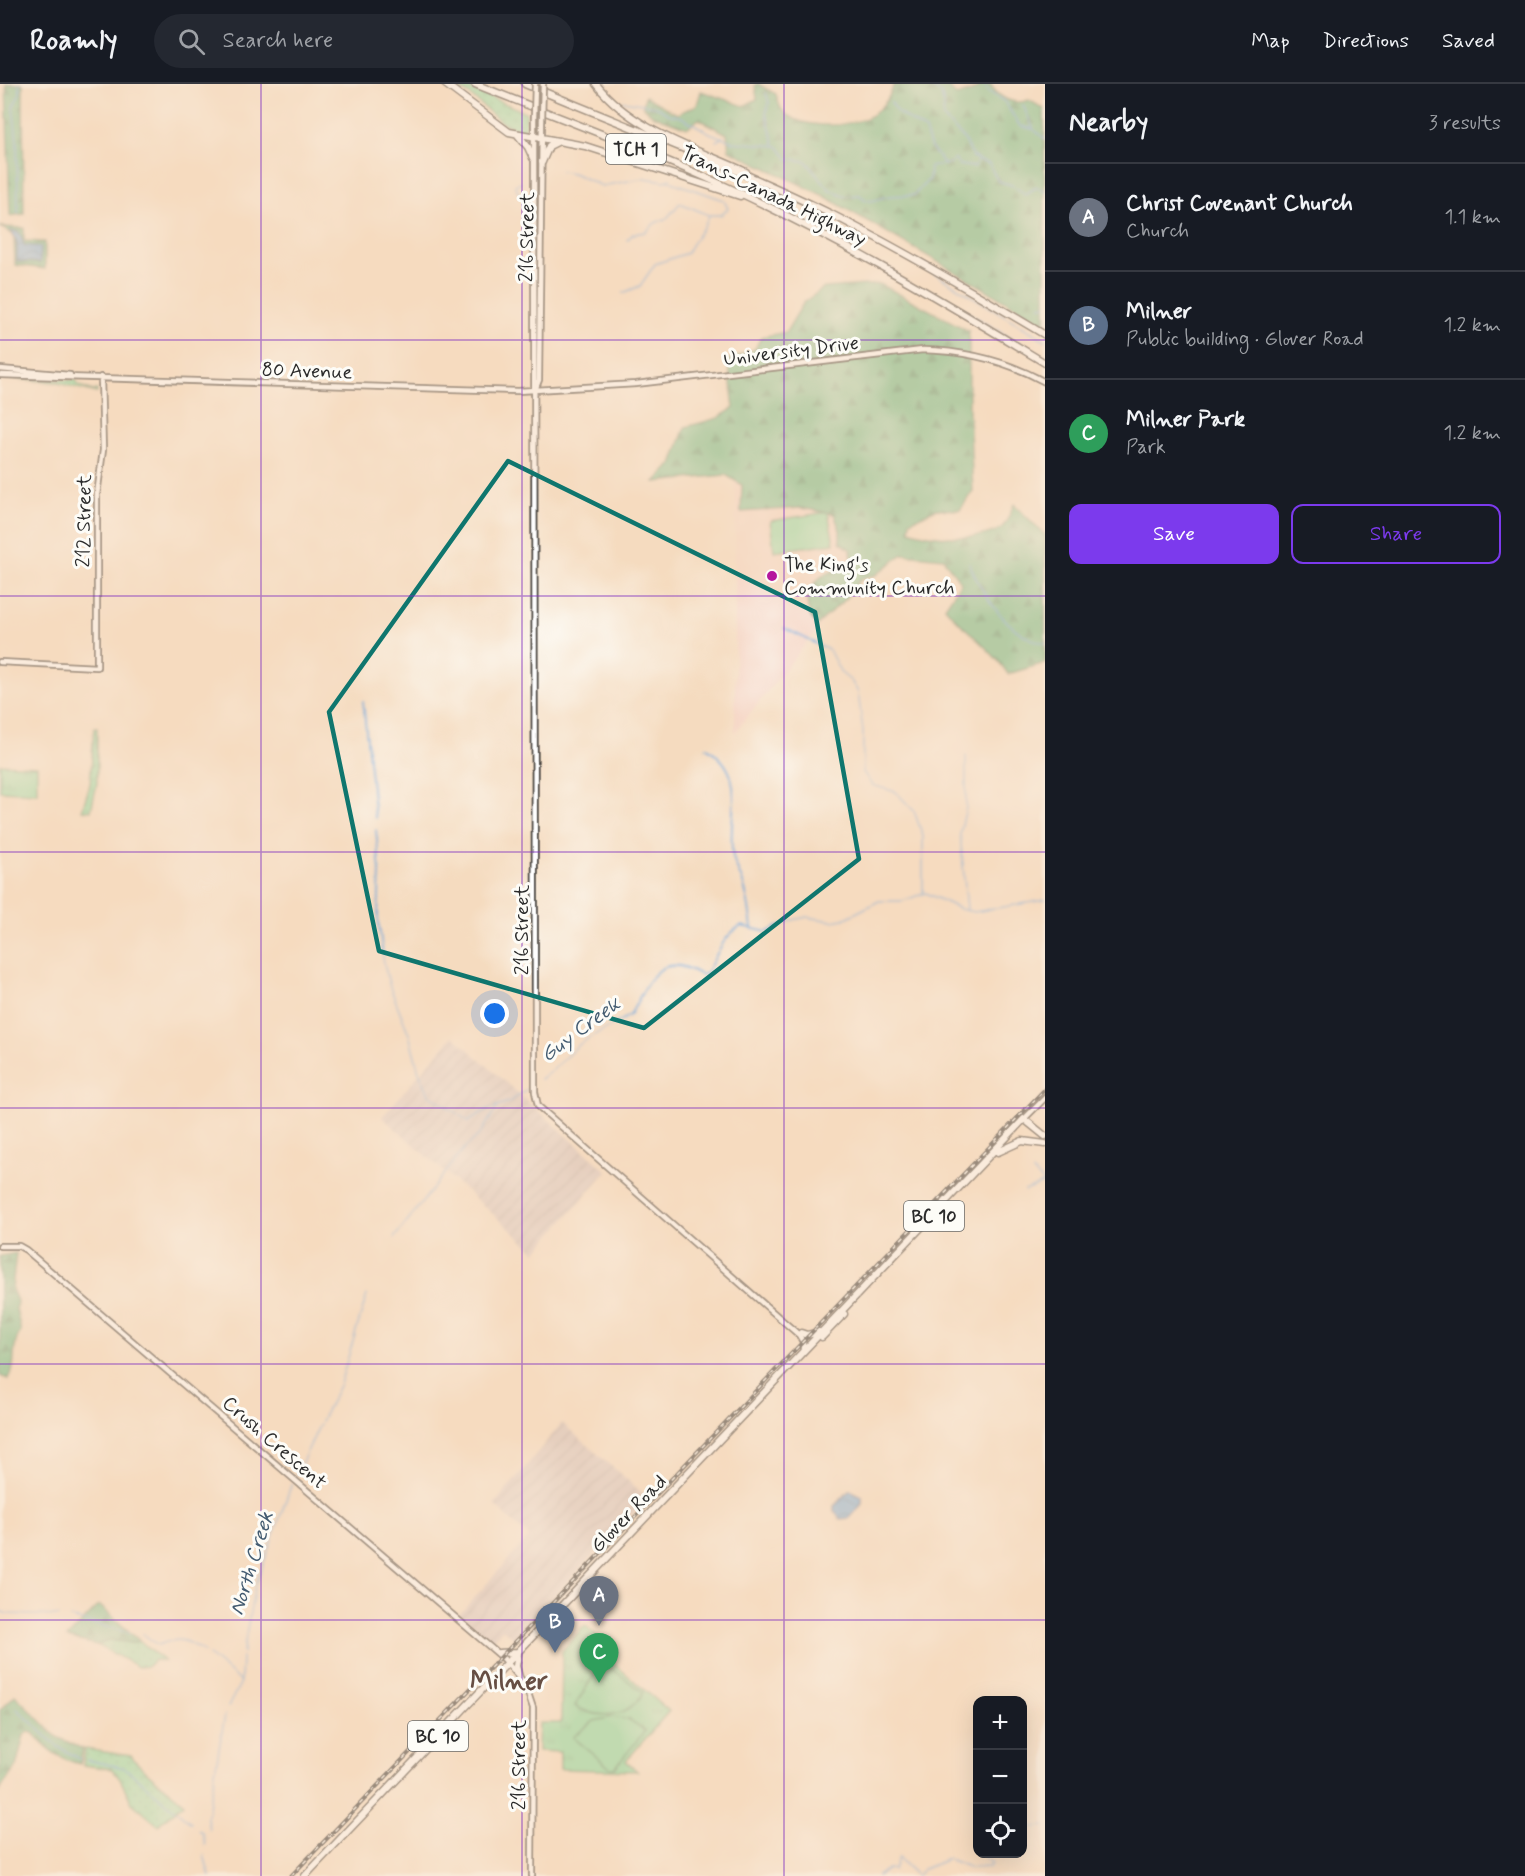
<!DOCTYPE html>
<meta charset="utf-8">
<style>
body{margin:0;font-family:Mynerve,sans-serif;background:#242831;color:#f1f3f6}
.controls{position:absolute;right:18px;bottom:18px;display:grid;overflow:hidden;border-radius:12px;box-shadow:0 6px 24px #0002}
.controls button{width:54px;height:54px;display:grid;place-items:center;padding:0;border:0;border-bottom:2px solid #363941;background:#171b24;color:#f1f3f6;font:30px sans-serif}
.you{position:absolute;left:495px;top:930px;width:21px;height:21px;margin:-15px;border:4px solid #fff;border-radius:50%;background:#1a73e8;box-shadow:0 0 0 9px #1a73e833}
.badge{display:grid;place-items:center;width:39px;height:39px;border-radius:50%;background:#7c3aed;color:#fff;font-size:20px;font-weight:700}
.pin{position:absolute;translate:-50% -50px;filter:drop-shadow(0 2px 3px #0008)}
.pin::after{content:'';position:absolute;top:32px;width:21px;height:18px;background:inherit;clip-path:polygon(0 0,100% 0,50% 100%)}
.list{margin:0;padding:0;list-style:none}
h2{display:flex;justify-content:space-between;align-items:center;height:78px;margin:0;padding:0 24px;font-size:26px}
h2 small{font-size:20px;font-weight:400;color:#9ea1a6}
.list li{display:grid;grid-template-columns:39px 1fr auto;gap:18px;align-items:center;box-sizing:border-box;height:108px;padding:0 24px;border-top:2px solid #363941}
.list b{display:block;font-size:22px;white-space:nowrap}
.list p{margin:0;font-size:20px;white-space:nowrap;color:#9ea1a6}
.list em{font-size:20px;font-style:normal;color:#9ea1a6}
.actions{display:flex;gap:12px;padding:18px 24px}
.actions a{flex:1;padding:14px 0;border:2px solid #7c3aed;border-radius:12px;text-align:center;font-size:21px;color:#7c3aed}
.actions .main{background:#7c3aed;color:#fff}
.icon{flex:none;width:33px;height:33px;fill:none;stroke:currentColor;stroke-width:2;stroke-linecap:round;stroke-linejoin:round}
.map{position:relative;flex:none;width:1045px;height:1792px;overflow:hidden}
header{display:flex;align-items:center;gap:36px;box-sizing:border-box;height:84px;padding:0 30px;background:#171b24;border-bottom:2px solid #363941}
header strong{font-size:28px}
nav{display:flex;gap:33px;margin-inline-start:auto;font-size:21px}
.search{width:420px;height:54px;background:#242831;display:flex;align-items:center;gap:15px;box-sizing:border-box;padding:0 21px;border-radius:33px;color:#9ea1a6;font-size:22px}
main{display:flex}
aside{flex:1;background:#171b24}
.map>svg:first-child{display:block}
.built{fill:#f5d3c1}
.industrial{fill:url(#industrial-furrows)}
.grass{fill:url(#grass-dots);stroke:#568264;stroke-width:1.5}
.forest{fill:url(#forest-firs);stroke:#4a7258;stroke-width:1.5;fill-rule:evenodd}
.park{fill:url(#park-tufts);stroke:#568264;stroke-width:1.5}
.pitch{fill:#81d99d;stroke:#568264;stroke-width:1.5}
.water{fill:url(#water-waves);stroke:#486781;stroke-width:1.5}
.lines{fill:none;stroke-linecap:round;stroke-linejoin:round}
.stream{stroke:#66a3d7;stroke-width:1.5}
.secondary-casing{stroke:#494541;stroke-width:8}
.highway-casing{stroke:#494541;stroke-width:9}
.secondary{stroke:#fff;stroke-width:4.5}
.highway{stroke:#fff;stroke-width:6}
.rail-casing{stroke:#2b2b2b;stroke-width:4}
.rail{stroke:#fdfcf7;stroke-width:1.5;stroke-dasharray:4.5;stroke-linecap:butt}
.secondary-bridge-casing{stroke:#494541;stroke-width:8;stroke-linecap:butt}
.secondary-bridge{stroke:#fff;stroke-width:4.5}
.marked{fill:none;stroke:#0f766e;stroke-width:4.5;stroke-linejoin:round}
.grid{fill:none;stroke:#7b2cbf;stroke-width:1.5;stroke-opacity:0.55}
.poi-dot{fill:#b5179e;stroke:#fdfcf7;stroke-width:2}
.labels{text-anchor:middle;stroke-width:6;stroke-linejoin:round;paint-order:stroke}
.shield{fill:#fdfcf7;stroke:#6a6a68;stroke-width:1.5}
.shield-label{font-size:18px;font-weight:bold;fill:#2b2b2b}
.street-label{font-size:20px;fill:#2b2b2b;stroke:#fdfcf7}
.poi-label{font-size:20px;fill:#2b2b2b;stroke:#fdfcf7;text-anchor:start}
.water-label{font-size:21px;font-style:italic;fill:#435b70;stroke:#fdfcf7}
.district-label{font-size:26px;font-weight:bold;fill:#674f44;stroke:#fdfcf7}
</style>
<header>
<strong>Roamly</strong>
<div class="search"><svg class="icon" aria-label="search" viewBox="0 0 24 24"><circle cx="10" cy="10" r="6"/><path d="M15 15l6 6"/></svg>Search here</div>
<nav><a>Map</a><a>Directions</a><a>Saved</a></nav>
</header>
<main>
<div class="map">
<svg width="1045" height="1792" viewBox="0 0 1045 1792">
<defs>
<pattern id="industrial-furrows" width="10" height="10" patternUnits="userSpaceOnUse" patternTransform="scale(1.5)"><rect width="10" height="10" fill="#d1c0bc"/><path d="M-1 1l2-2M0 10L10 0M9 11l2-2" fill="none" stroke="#b4a5a2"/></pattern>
<pattern id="grass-dots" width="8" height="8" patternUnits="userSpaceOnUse" patternTransform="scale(1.5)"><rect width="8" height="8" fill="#81d99d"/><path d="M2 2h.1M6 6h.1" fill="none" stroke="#70ba87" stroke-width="1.8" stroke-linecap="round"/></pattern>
<pattern id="forest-firs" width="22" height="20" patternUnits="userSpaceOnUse" patternTransform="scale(1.5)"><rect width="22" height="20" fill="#68b984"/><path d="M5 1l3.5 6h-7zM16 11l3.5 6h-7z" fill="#56976c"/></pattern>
<pattern id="park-tufts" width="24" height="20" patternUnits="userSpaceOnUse" patternTransform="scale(1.5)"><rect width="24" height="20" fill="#81d99d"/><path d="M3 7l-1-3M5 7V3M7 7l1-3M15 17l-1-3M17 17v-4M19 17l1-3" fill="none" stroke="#70ba87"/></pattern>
<pattern id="water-waves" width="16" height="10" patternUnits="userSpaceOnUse" patternTransform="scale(1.5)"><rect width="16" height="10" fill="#66a3d7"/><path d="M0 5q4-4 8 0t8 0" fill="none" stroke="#5485af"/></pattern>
</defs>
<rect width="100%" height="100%" fill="#fdfcf7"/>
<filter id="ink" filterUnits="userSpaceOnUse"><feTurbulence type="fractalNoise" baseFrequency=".0167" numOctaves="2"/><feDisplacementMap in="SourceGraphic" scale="12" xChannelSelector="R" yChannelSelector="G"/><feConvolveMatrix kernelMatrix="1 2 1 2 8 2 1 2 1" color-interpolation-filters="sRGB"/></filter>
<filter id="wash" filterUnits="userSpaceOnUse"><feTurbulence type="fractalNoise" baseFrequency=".008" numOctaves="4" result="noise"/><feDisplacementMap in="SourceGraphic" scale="24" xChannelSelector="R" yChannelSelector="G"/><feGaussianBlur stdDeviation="1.35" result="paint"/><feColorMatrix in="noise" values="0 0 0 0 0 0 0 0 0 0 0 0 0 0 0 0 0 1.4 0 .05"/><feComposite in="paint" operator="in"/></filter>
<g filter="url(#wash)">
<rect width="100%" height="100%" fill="#f5dbbf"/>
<path class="built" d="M 734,393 L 911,429 L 735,648 L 735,420 Z"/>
<path class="industrial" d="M 453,952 L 607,1087 L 536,1168 L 382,1033 Z
M 562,1339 L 648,1414 L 514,1554 L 502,1545 L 492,1557 L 458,1532 L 529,1453 L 494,1421 Z"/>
<path class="grass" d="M 451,0 L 460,0 L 527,29 L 525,48 L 502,39 L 470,11 Z
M 0,294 L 76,296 L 78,301 L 93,307 L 97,306 L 97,309 L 54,298 Z
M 94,644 L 97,644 L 97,699 L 91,727 L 82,726 L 90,700 Z
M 111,1556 L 132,1559 L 140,1557 L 164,1577 L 154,1576 L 148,1582 L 138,1583 L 97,1561 Z
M 85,1665 L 131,1672 C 146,1691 166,1703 184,1719 L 158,1741 L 132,1719 L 120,1695 L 112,1685 L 83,1681 Z"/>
<path class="forest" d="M 6,0 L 23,0 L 24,130 L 10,132 Z
M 758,0 L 776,10 C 778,16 779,23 783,27 C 799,46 855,44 873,30 C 883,23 891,12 894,0 L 945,0 L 957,12 L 977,5 L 981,0 L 990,0 C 999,14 1013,22 1029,16 L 1044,25 L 1045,240 L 824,112 L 729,66 L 727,50 L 699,35 L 687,44 L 652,31 L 643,22 L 645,12 L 677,30 L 697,21 L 701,7 L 744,22 L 757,15 L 755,1 Z
M 1,143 L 24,144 L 24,157 L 45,158 L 45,185 L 15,181 L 14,151 ZM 15,147 L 19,148 L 23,161 L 41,163 L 40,179 L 18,178 Z
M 880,200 L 969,247 L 969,326 L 973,407 L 960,426 L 936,425 L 910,437 L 909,446 C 932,454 980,458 1001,444 C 1007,440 1011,427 1014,420 L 1045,451 L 1045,579 L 1008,590 C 991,564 965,547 945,523 L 961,499 L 943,474 L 903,470 L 876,491 L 861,495 L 845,515 L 817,541 C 793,514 818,486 847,482 L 852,475 L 851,466 L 840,458 L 840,446 L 834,430 L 801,424 L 741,428 L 742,401 L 726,391 L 655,398 L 672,380 L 685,343 L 718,334 L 734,324 L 728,276 L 755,265 L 761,253 L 786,248 L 804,218 L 824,204 Z
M 16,1169 L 12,1205 L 17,1217 L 16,1224 L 21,1248 C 10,1260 18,1284 8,1295 L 0,1292 L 0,1172 Z
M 99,1521 L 140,1557 L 132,1559 L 111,1556 L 97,1561 L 67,1554 Z
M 15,1611 L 57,1653 L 83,1665 L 80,1680 C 59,1675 46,1665 33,1649 L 28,1648 L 24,1651 L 16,1683 L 0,1706 L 0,1626 Z"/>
<path class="park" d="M 0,680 L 37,682 L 37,709 L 0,707 Z
M 585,1541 L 609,1562 L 603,1570 L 669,1627 L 626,1677 L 637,1687 L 560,1685 L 560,1668 L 538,1667 L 539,1639 L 561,1639 L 562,1567 Z"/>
<path class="pitch" d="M 828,428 L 834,459 L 774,467 L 770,437 Z
M 605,1580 L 643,1608 C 630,1634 598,1636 575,1622 L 600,1581 Z
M 612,1633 L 630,1636 L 645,1647 L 615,1684 L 610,1684 L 573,1653 L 594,1637 Z"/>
<path class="water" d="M 11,146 L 20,149 L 24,161 L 41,163 L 40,179 L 17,177 L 17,158 Z
M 850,1406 L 862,1412 L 862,1420 L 850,1434 L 840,1435 L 834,1427 L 834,1422 Z"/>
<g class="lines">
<path class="stream" d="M 926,0 L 941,9 L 944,21 L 943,34 L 964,55 L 973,73 L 978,76
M 984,0 L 988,7 L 1004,17 L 1020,42 L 1033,45 L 1045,55
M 766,9 L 769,19 L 766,30 L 775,62
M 623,17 L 655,22 L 668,30 L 681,33 L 710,49 L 733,58 L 778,62 L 788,75 L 806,77 L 830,106 L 845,112 L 860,111 C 871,123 878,113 890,112 C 898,111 905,112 914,111 L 929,95 L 930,82 L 949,80 L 955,75 L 959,81 L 974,83 L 978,76 L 989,80 L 998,97 L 1012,101 L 1025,110 L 1037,103 L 1045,107
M 891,18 L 898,29 L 925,46 L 931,64 L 944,80
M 1023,21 L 1033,44
M 716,57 L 723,53
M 561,87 L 573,89 L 602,102 L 644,94 L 665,97 L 671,95
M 520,112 L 515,101 L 521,99
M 18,129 L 17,57 L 13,23 L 20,9 L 19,0
M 627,156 L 633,150 L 646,148 L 655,139 L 667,134 L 680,119 L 709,131
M 920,181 L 1045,256
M 623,209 L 640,202 L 655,180 L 687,169 C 692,156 707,143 709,131 L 721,131 L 728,125 L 724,116 L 669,97
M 945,215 L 1045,274
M 1040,222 L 1045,221
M 969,479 C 982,510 1009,553 1045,559
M 784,544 L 829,566 L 841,589 L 851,597 L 858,608 L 863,647 L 863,688 L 872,701 L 896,708 L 914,727 L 923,752 L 923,809
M 363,617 L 375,734
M 706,663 C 752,692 725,731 733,773 C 735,782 740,790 743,799 C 748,813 750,829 752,844
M 966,672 L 966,724 L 960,749 L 967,825
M 376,746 L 380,787 L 378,833 L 384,880 L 390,903 L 409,950 L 419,988 L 429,1010 L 468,1037 L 488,1025 L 509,1018 L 530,1003
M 540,995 C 556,985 566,971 580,960 C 596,948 614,942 630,931 C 648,900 657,864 701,891 L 705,890 C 718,872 721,853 741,842 L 767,848 L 793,836 L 807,833 L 832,837 L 844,835 L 879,817 L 902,817 L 926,809 L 960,825 L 974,828 L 1045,816
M 1025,1107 L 1045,1099 L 1033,1088
M 394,1154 L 464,1065 L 480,1050 L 498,1022
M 321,1337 L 340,1300 L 367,1211
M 296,1391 L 320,1340
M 0,1527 L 8,1530 L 59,1532
M 70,1534 L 131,1549
M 143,1550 L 158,1561 C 180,1552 186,1556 205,1568
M 243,1569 L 254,1506 L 292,1399
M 209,1571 L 240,1597
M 228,1623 L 241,1598 L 242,1573
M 17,1625 L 57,1662 L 80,1675
M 87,1676 L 125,1684 L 191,1739
M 1022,1744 L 1045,1742
M 209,1745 L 207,1734 L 225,1631
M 199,1746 L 203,1750
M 203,1751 L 205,1761
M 204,1771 L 210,1792
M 877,1792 L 888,1785 L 894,1786 L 898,1774 L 917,1792 L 923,1785 L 948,1775 L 971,1784 L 989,1783 L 992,1779 L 985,1775 L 984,1770"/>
</g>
</g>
<g filter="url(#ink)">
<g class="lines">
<g class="secondary-casing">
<path id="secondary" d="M 534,34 L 535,1008 L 538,1022 L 799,1251 L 803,1258 L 803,1266
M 0,285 L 70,291
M 0,291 L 518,307 L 636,300 L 923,266 C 966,267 1007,277 1045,298
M 535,306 L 539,296 L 542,36
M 0,578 L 97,583 L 97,411 L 103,366 L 101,293
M 1024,1035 L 1045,1014
M 0,1162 L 19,1162 L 26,1166 L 504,1575 L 525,1600 L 533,1624 L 532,1792"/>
</g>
<g class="highway-casing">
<path id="highway" d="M 445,0 L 509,48 L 585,62 L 740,112
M 475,0 C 559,34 645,65 727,103 C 838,154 941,216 1045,279
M 525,0 C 627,43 732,81 831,130 C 904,167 975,209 1045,251
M 596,0 C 632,46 694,64 746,88
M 518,51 L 528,63 L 533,74
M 542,78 L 549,62 L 559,57
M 998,1068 L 1022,1057 L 1045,1060
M 801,1249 L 807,1251 L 819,1248
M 822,1253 L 844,1230
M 499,1569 L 517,1568
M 518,1570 L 516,1582 L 519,1593
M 305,1792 L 1024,1035 L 1045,1052"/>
</g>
<use href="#secondary" class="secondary"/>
<use href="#highway" class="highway"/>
<g class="rail-casing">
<path id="rail" d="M 291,1792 L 1045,1005"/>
</g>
<use href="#rail" class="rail"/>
<g class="secondary-bridge-casing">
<path id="secondary-bridge" d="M 534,34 L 535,0
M 542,36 L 543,0"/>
</g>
<use href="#secondary-bridge" class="secondary-bridge"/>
</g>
</g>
<path d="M0 0H1045V1792H0ZM 508,377 L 815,528 L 859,775 L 644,944 L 379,867 L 329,628 Z" fill="#f5dbbf" fill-opacity=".55" fill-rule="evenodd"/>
<path class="marked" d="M 508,377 L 815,528 L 859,775 L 644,944 L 379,867 L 329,628 Z"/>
<path class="grid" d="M 261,0 L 261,1792M 522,0 L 522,1792M 784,0 L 784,1792M 0,256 L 1045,256M 0,512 L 1045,512M 0,768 L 1045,768M 0,1024 L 1045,1024M 0,1280 L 1045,1280M 0,1536 L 1045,1536"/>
<circle class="poi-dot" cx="772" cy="492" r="6"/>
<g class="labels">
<g class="shield">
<rect x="606" y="50" width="60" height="30" rx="4.5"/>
<rect x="904" y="1117" width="60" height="30" rx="4.5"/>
<rect x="408" y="1637" width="60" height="30" rx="4.5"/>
</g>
<g class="shield-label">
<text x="636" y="71">TCH 1</text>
<text x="934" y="1138">BC 10</text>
<text x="438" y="1658">BC 10</text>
</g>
<g class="street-label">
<text transform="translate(774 111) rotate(26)" y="7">Trans-Canada Highway</text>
<text transform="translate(526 153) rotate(-89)" y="7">216 Street</text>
<text transform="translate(791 266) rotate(-7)" y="7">University Drive</text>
<text transform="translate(307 286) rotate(2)" y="7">80 Avenue</text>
<text transform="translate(83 437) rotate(-89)" y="7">212 Street</text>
<text transform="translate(521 846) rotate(-90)" y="7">216 Street</text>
<text transform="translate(275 1358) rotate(41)" y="7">Crush Crescent</text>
<text transform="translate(628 1429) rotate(-46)" y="7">Glover Road</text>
<text transform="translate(518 1681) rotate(-90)" y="7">216 Street</text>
</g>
<g class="poi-label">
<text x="784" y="487">The King's<tspan x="784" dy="23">Community Church</tspan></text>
</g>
<g class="water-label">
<text transform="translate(580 945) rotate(-37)" y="7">Guy Creek</text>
<text transform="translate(251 1479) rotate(-73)" y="7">North Creek</text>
</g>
<g class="district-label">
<text x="509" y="1605">Milner</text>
</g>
</g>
</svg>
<div class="controls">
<button>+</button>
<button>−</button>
<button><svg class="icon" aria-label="locate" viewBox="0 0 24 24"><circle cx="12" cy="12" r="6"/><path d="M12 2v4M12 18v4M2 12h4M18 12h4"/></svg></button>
</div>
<div class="you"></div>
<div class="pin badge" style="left:599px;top:1542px;background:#6b7280">A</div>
<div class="pin badge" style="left:555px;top:1569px;background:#5c6f8a">B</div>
<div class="pin badge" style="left:599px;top:1599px;background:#2e9e5b">C</div>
</div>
<aside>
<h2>Nearby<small>3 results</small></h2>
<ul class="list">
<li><span class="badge" style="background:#6b7280">A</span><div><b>Christ Covenant Church</b><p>Church</p></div><em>1.1 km</em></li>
<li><span class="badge" style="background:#5c6f8a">B</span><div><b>Milner</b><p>Public building · Glover Road</p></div><em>1.2 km</em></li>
<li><span class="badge" style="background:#2e9e5b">C</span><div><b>Milner Park</b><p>Park</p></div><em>1.2 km</em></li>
</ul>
<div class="actions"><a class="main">Save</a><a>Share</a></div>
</aside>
</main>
